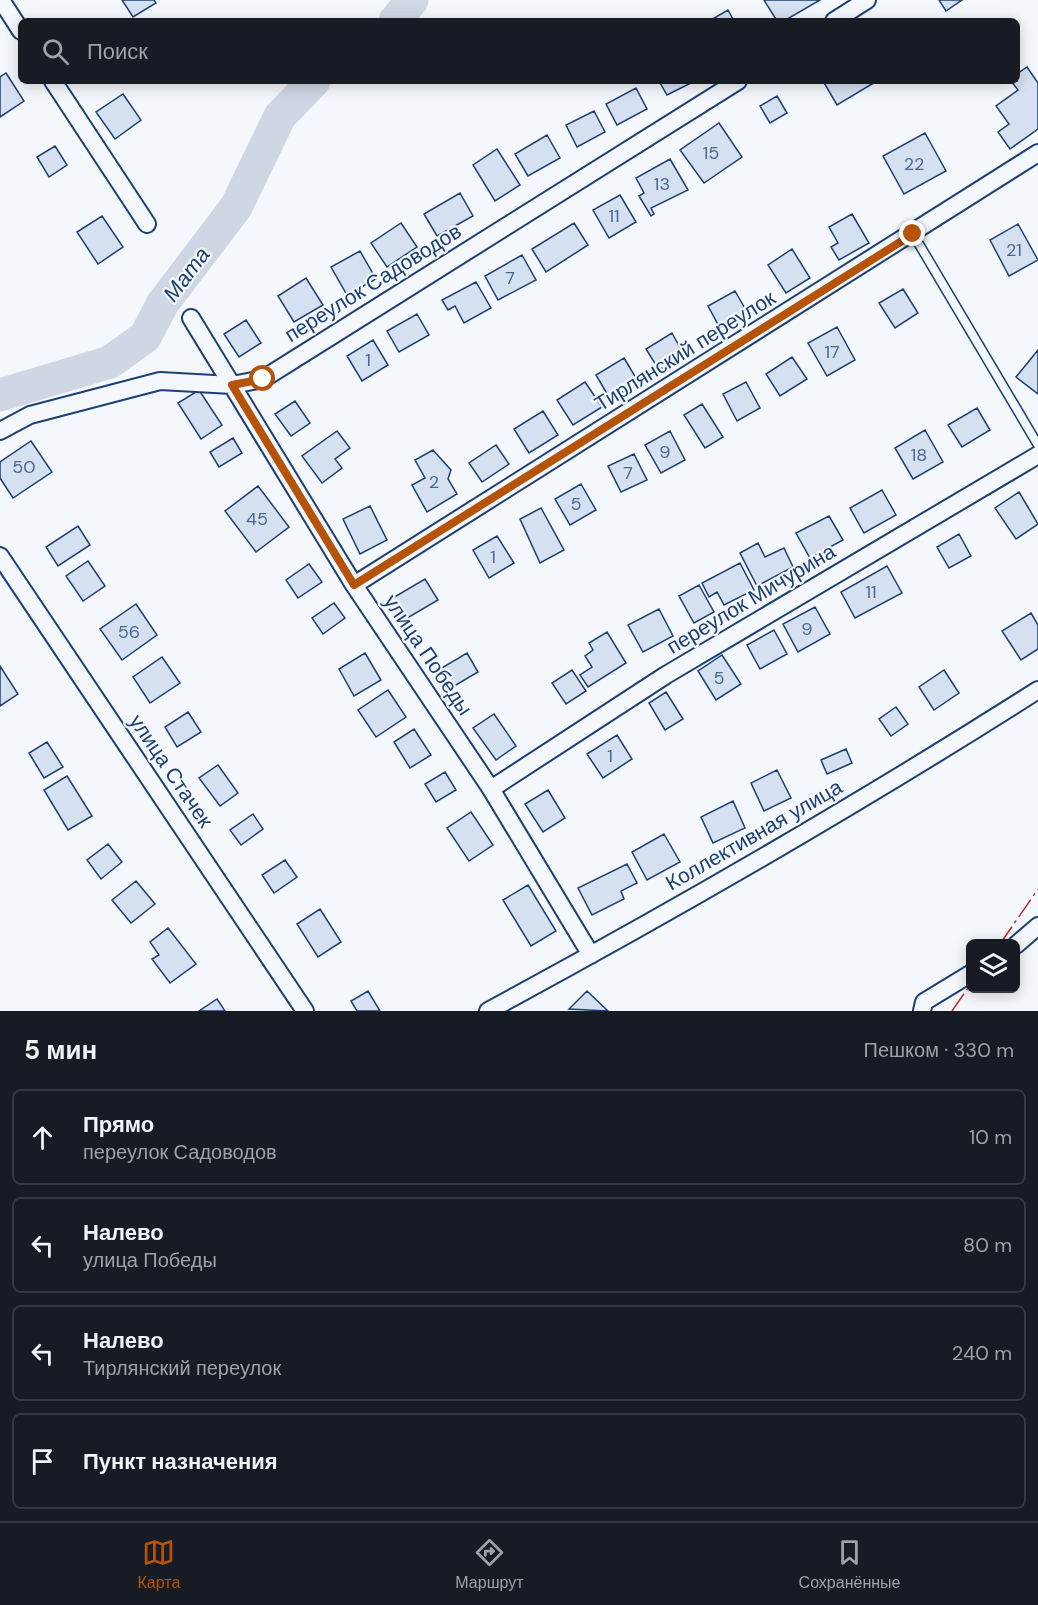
<!DOCTYPE html>
<html lang="ru">
<meta charset="utf-8">
<style>
body{margin:0;font-family:"DM Sans",sans-serif;background:#242831;color:#f1f3f6}
.controls{position:absolute;right:18px;bottom:18px;display:grid;overflow:hidden;border-radius:9px;box-shadow:0 3px 15px #0003}
.controls button{width:54px;height:54px;display:grid;place-items:center;padding:0;border:0;border-bottom:2px solid #363941;background:#171b24;color:#f1f3f6;font:30px sans-serif}
.stop{position:absolute;width:18px;height:18px;margin:-14px;border:4px solid #b45309;border-radius:50%;background:#fff}
.stop.end{background:#b45309;border-color:#fff;box-shadow:0 2px 6px #0008}
.list{margin:0;padding:0;list-style:none}
h2{display:flex;justify-content:space-between;align-items:center;height:78px;margin:0;padding:0 24px;font-size:26px}
h2 small{font-size:20px;font-weight:400;color:#9ea1a6}
.list li{display:grid;grid-template-columns:39px 1fr auto;gap:18px;align-items:center;box-sizing:border-box;height:96px;margin:0 12px 12px;padding:0 12px;border:2px solid #363941;border-radius:9px}
.list b{display:block;font-size:22px;white-space:nowrap}
.list p{margin:0;font-size:20px;white-space:nowrap;color:#9ea1a6}
.list em{font-size:20px;font-style:normal;color:#9ea1a6}
.icon{flex:none;width:33px;height:33px;fill:none;stroke:currentColor;stroke-width:2;stroke-linecap:round;stroke-linejoin:round}
.map{position:relative;flex:none;width:1038px;height:1011px;overflow:hidden}
.search{position:absolute;background:#171b24;box-shadow:0 3px 15px #0003;left:18px;right:18px;top:18px;height:66px;display:flex;align-items:center;gap:15px;box-sizing:border-box;padding:0 21px;border-radius:9px;color:#9ea1a6;font-size:22px}
.sheet{height:510px;background:#171b24}
nav{display:flex;justify-content:space-around;align-items:center;box-sizing:border-box;height:84px;border-top:2px solid #363941;background:#171b24;font-size:16px;color:#9ea1a6}
nav a{display:grid;justify-items:center;gap:3px}
nav .on{color:#b45309}
.map>svg:first-child{display:block}
.lines{fill:none;stroke-linecap:round;stroke-linejoin:round}
.river{stroke:#cfd7e4;stroke-width:33}
.building{fill:#d5e0f0;stroke:#1d3f73;stroke-width:1.5}
.service-casing{stroke:#1d3f73;stroke-width:11}
.minor-casing{stroke:#1d3f73;stroke-width:20}
.service{stroke:#f4f7fb;stroke-width:8}
.minor{stroke:#f4f7fb;stroke-width:16}
.power{stroke:#c62828;stroke-width:1.5;stroke-dasharray:21 4.5 3 4.5;stroke-linecap:butt}
.route{stroke:#b45309;stroke-width:8}
.labels{text-anchor:middle;stroke-width:4.5;stroke-linejoin:round;paint-order:stroke}
.number-label{font-size:18px;fill:#4b6792}
.street-label{font-size:21px;fill:#1d3f73;stroke:#f4f7fb}
.water-label{font-size:22px;font-style:italic;fill:#1d3f73;stroke:#f4f7fb}
</style>
<div class="map">
<svg width="1038" height="1011" viewBox="0 0 1038 1011">
<rect width="100%" height="100%" fill="#f4f7fb"/>
<g class="lines">
<path class="river" d="M 395,21 L 412,0
M 0,395 L 110,362 L 145,337 L 163,303 L 236,207 L 280,116 L 314,81"/>
</g>
<path class="building" d="M 122,0 L 154,0 L 156,3 L 133,17 Z
M 764,0 L 820,0 L 784,21 L 777,21 Z
M 939,0 L 962,0 L 946,11 Z
M 728,10 L 734,21 L 709,21 Z
M 1027,67 L 1038,83 L 1038,129 L 1010,149 L 998,132 L 1009,124 L 996,106 L 1018,90 L 1011,81 L 1017,81 L 1017,74 Z
M 6,73 L 24,101 L 0,117 L 0,77 Z
M 659,81 L 692,81 L 693,82 L 667,95 Z
M 823,81 L 877,81 L 837,105 Z
M 636,88 L 647,109 L 617,125 L 606,104 Z
M 123,94 L 141,120 L 115,139 L 96,112 Z
M 777,96 L 787,113 L 770,123 L 760,106 Z
M 594,111 L 605,132 L 577,147 L 566,125 Z
M 719,123 L 742,157 L 704,183 L 680,150 Z
M 925,133 L 946,171 L 904,194 L 883,156 Z
M 547,135 L 560,158 L 528,176 L 515,154 Z
M 55,146 L 67,165 L 49,177 L 37,157 Z
M 497,149 L 520,185 L 495,201 L 473,165 Z
M 670,159 L 688,190 L 651,208 L 654,214 L 651,216 L 639,196 L 644,193 L 636,178 Z
M 460,193 L 473,216 L 437,236 L 424,214 Z
M 620,195 L 636,222 L 609,238 L 593,210 Z
M 852,214 L 869,243 L 839,260 L 831,247 L 838,243 L 829,227 Z
M 102,216 L 123,247 L 98,264 L 77,232 Z
M 401,223 L 417,247 L 387,267 L 371,243 Z
M 574,223 L 588,245 L 546,272 L 532,249 Z
M 1018,224 L 1038,260 L 1009,276 L 990,240 Z
M 792,249 L 810,278 L 786,293 L 768,265 Z
M 360,251 L 376,279 L 347,295 L 331,267 Z
M 522,255 L 536,280 L 498,300 L 485,276 Z
M 306,278 L 323,305 L 294,322 L 278,296 Z
M 476,282 L 491,308 L 464,323 L 455,306 L 448,310 L 442,300 Z
M 903,289 L 918,313 L 895,328 L 879,303 Z
M 735,291 L 747,312 L 720,328 L 708,306 Z
M 417,314 L 429,335 L 399,352 L 387,331 Z
M 246,320 L 261,343 L 239,357 L 224,334 Z
M 837,327 L 855,360 L 827,376 L 808,343 Z
M 672,333 L 684,355 L 659,370 L 646,349 Z
M 373,340 L 388,365 L 362,381 L 347,356 Z
M 1038,350 L 1038,394 L 1016,377 Z
M 792,357 L 807,379 L 780,396 L 766,374 Z
M 624,358 L 639,383 L 610,399 L 596,375 Z
M 585,382 L 602,407 L 573,425 L 557,400 Z
M 746,382 L 760,408 L 737,421 L 723,394 Z
M 199,390 L 222,425 L 201,439 L 178,403 Z
M 295,401 L 310,423 L 291,436 L 275,414 Z
M 702,404 L 723,437 L 705,448 L 684,415 Z
M 977,408 L 990,430 L 962,447 L 948,425 Z
M 543,411 L 558,435 L 529,453 L 514,429 Z
M 925,430 L 943,462 L 913,479 L 895,448 Z
M 337,431 L 350,448 L 335,459 L 342,468 L 322,483 L 302,456 Z
M 670,431 L 685,460 L 661,473 L 645,445 Z
M 233,438 L 242,453 L 219,467 L 210,452 Z
M 31,441 L 52,472 L 13,498 L 0,478 L 0,462 Z
M 496,445 L 509,464 L 482,482 L 469,463 Z
M 433,450 L 451,470 L 448,479 L 457,494 L 427,512 L 412,485 L 425,478 L 415,460 Z
M 634,454 L 647,480 L 621,492 L 608,466 Z
M 581,484 L 596,510 L 570,525 L 555,499 Z
M 258,486 L 289,527 L 256,552 L 225,511 Z
M 882,490 L 896,515 L 864,533 L 850,508 Z
M 1019,492 L 1038,524 L 1016,539 L 995,508 Z
M 370,506 L 387,540 L 360,554 L 343,519 Z
M 541,508 L 564,550 L 540,563 L 520,519 Z
M 829,516 L 843,540 L 810,558 L 796,533 Z
M 78,526 L 90,545 L 58,566 L 46,547 Z
M 959,534 L 971,556 L 949,568 L 937,547 Z
M 497,536 L 514,563 L 489,578 L 473,550 Z
M 758,543 L 765,557 L 784,548 L 793,567 L 757,586 L 740,553 Z
M 88,561 L 105,586 L 83,601 L 66,576 Z
M 740,563 L 754,590 L 724,605 L 717,592 L 709,597 L 702,583 Z
M 309,564 L 322,582 L 298,598 L 286,580 Z
M 887,566 L 902,593 L 855,618 L 841,592 Z
M 425,579 L 438,600 L 404,620 L 391,599 Z
M 699,585 L 714,612 L 694,623 L 679,596 Z
M 334,603 L 345,618 L 323,634 L 312,618 Z
M 136,604 L 157,635 L 122,660 L 100,629 Z
M 815,607 L 830,634 L 798,652 L 783,624 Z
M 659,609 L 673,636 L 643,652 L 628,625 Z
M 1031,613 L 1038,625 L 1038,649 L 1021,660 L 1002,631 Z
M 774,630 L 787,654 L 760,669 L 747,645 Z
M 607,632 L 626,663 L 588,687 L 580,675 L 592,667 L 585,656 L 593,650 L 589,643 Z
M 365,653 L 381,680 L 354,696 L 339,669 Z
M 467,653 L 478,672 L 451,688 L 440,669 Z
M 722,655 L 741,684 L 716,700 L 698,671 Z
M 162,657 L 180,683 L 150,703 L 133,677 Z
M 0,666 L 18,694 L 0,706 Z
M 572,670 L 586,691 L 566,704 L 552,683 Z
M 944,670 L 959,693 L 934,710 L 919,687 Z
M 388,690 L 406,717 L 376,737 L 358,710 Z
M 666,692 L 683,719 L 665,730 L 649,703 Z
M 896,707 L 908,724 L 891,736 L 879,719 Z
M 188,712 L 201,732 L 177,747 L 165,727 Z
M 494,714 L 516,746 L 496,760 L 473,728 Z
M 414,729 L 431,755 L 410,768 L 394,742 Z
M 617,735 L 632,759 L 603,778 L 587,754 Z
M 47,742 L 63,767 L 44,778 L 29,753 Z
M 846,749 L 852,763 L 827,774 L 821,760 Z
M 218,765 L 238,793 L 220,806 L 199,778 Z
M 777,770 L 791,798 L 764,811 L 751,783 Z
M 445,772 L 456,790 L 436,802 L 425,784 Z
M 67,776 L 92,816 L 68,830 L 44,790 Z
M 548,790 L 565,818 L 543,832 L 525,804 Z
M 733,801 L 745,828 L 713,843 L 701,817 Z
M 471,812 L 493,845 L 469,861 L 447,828 Z
M 253,814 L 263,829 L 241,845 L 230,830 Z
M 664,834 L 680,862 L 647,880 L 632,852 Z
M 108,844 L 122,862 L 101,879 L 87,860 Z
M 285,860 L 297,877 L 274,893 L 262,875 Z
M 627,864 L 637,883 L 621,891 L 624,899 L 592,915 L 578,888 Z
M 136,881 L 155,904 L 131,923 L 112,900 Z
M 528,885 L 556,931 L 531,946 L 503,900 Z
M 320,909 L 341,942 L 318,957 L 297,924 Z
M 168,928 L 196,964 L 170,983 L 152,959 L 159,955 L 150,942 Z
M 368,991 L 380,1011 L 357,1011 L 351,1001 Z
M 587,991 L 608,1011 L 569,1009 Z
M 217,999 L 225,1011 L 199,1011 Z"/>
<g class="lines">
<g class="service-casing">
<path id="service" d="M 913,234 L 1038,445"/>
</g>
<g class="minor-casing">
<path id="minor" d="M 1,0 L 21,31
M 834,21 L 867,0
M 53,81 L 147,224
M 191,318 L 354,585 L 491,789 L 591,955
M 0,431 L 30,415 L 160,381 L 232,385 L 263,379 L 738,81
M 0,556 L 305,1011
M 354,585 L 1038,153
M 491,789 L 666,675 L 1038,455
M 1016,945 L 1038,926
M 488,1011 C 675,910 859,804 1038,690
M 922,1011 L 924,1002 L 970,974"/>
</g>
<use href="#service" class="service"/>
<use href="#minor" class="minor"/>
<path class="power" d="M 1000,944 L 1038,889
M 952,1011 L 970,985"/>
</g>
<g class="lines">
<path class="route" d="M 263,379 L 232,385 L 354,585 L 913,234"/>
</g>
<g class="labels">
<g class="number-label">
<text x="711" y="159">15</text>
<text x="914" y="170">22</text>
<text x="662" y="190">13</text>
<text x="614" y="222">11</text>
<text x="1014" y="256">21</text>
<text x="510" y="284">7</text>
<text x="832" y="358">17</text>
<text x="368" y="366">1</text>
<text x="665" y="458">9</text>
<text x="919" y="461">18</text>
<text x="24" y="473">50</text>
<text x="628" y="479">7</text>
<text x="434" y="488">2</text>
<text x="576" y="510">5</text>
<text x="257" y="525">45</text>
<text x="493" y="563">1</text>
<text x="871" y="598">11</text>
<text x="807" y="635">9</text>
<text x="129" y="638">56</text>
<text x="719" y="684">5</text>
<text x="610" y="762">1</text>
</g>
<g class="street-label">
<text transform="translate(373 283) rotate(-32)" y="7">переулок Садоводов</text>
<text transform="translate(685 351) rotate(-32)" y="7">Тирлянский переулок</text>
<text transform="translate(751 599) rotate(-31)" y="7">переулок Мичурина</text>
<text transform="translate(428 655) rotate(56)" y="7">улица Победы</text>
<text transform="translate(171 771) rotate(56)" y="7">улица Стачек</text>
<text transform="translate(754 835) rotate(-30)" y="7">Коллективная улица</text>
</g>
<g class="water-label">
<text transform="translate(186 274) rotate(-53)" y="8">Мата</text>
</g>
</g>
</svg>
<div class="controls">
<button><svg class="icon" aria-label="layers" viewBox="0 0 24 24"><path d="M12 4l9 5-9 5-9-5zM3 14l9 5 9-5"/></svg></button>
</div>
<div class="stop" style="left:263px;top:379px"></div>
<div class="stop end" style="left:913px;top:234px"></div>
<div class="search"><svg class="icon" aria-label="search" viewBox="0 0 24 24"><circle cx="10" cy="10" r="6"/><path d="M15 15l6 6"/></svg>Поиск</div>
</div>
<section class="sheet">
<h2>5 мин<small>Пешком · 330 m</small></h2>
<ul class="list">
<li><svg class="icon" aria-label="ahead" viewBox="0 0 24 24"><path d="M12 20V5M6 11l6-6 6 6"/></svg><div><b>Прямо</b><p>переулок Садоводов</p></div><em>10 m</em></li>
<li><svg class="icon" aria-label="left" viewBox="0 0 24 24"><path d="M17 20v-9H6M10 6l-5 5 5 5"/></svg><div><b>Налево</b><p>улица Победы</p></div><em>80 m</em></li>
<li><svg class="icon" aria-label="left" viewBox="0 0 24 24"><path d="M17 20v-9H6M10 6l-5 5 5 5"/></svg><div><b>Налево</b><p>Тирлянский переулок</p></div><em>240 m</em></li>
<li><svg class="icon" aria-label="arrive" viewBox="0 0 24 24"><path d="M6 21V4h12l-3 4 3 4H6"/></svg><div><b>Пункт назначения</b></div></li>
</ul>
</section>
<nav>
<a class="on"><svg class="icon" aria-label="map" viewBox="0 0 24 24"><path d="M3 6l6-2 6 2 6-2v14l-6 2-6-2-6 2zM9 4v14M15 6v14"/></svg>Карта</a>
<a><svg class="icon" aria-label="directions" viewBox="0 0 24 24"><path d="M12 3l9 9-9 9-9-9zM9 14v-3h6M13 9l2 2-2 2"/></svg>Маршрут</a>
<a><svg class="icon" aria-label="saved" viewBox="0 0 24 24"><path d="M7 4h10v16l-5-4-5 4z"/></svg>Сохранённые</a>
</nav>
